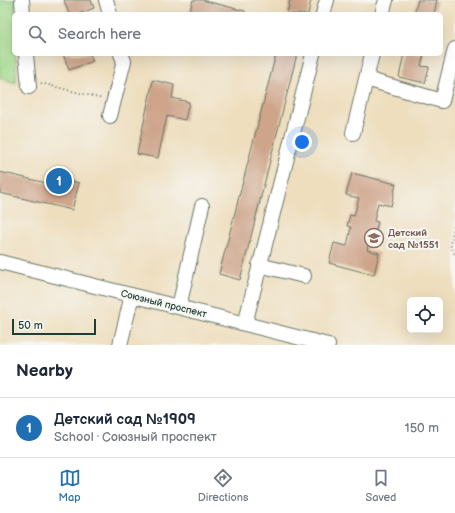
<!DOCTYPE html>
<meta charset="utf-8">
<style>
body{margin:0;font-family:"Balsamiq Sans",sans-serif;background:#f2f2f3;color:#1f2937}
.controls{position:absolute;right:12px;bottom:12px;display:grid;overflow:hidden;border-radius:6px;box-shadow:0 4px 16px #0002}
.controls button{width:36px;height:36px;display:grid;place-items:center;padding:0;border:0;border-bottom:1px solid #e0e1e3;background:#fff;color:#1f2937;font:20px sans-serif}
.scale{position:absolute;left:12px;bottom:10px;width:84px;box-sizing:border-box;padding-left:4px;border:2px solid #1f3d34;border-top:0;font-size:11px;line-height:14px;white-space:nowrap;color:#1f3d34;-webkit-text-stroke:3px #f6f6f2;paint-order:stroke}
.you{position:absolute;left:302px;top:142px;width:14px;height:14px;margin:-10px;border:3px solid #fff;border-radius:50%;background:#1a73e8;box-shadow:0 0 0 6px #1a73e833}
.badge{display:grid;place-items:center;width:26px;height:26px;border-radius:50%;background:#1f6fb2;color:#fff;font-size:13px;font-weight:700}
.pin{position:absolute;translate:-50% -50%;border:2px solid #fff;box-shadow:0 1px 4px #0006}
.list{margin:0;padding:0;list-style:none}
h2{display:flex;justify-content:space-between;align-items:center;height:52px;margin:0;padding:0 16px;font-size:17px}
h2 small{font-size:13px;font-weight:400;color:#747a83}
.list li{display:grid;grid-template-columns:26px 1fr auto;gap:12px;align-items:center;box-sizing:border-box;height:60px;padding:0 16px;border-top:1px solid #e0e1e3}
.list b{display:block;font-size:15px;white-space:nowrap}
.list p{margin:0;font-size:13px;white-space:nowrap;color:#747a83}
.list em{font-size:13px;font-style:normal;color:#747a83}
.icon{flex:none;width:22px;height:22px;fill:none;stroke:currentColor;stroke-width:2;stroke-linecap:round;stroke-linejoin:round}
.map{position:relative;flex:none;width:455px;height:345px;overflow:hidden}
.search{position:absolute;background:#fff;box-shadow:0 4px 16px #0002;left:12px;right:12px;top:12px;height:44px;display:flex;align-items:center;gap:10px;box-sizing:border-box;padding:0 14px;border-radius:6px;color:#747a83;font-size:15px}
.sheet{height:112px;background:#fff}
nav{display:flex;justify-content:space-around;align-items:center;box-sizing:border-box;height:56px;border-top:1px solid #e0e1e3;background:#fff;font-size:11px;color:#747a83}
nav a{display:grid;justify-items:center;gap:2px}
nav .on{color:#1f6fb2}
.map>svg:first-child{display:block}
.green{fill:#a1d98a;stroke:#608b5f}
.building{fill:#cea58b}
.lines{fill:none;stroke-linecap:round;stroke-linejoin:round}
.minor-casing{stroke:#677564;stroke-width:16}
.path{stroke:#677564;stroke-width:2;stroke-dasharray:1 3;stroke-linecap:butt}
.minor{stroke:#fff;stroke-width:14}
.labels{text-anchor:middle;stroke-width:4;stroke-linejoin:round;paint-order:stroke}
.education-label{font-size:10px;font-weight:bold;fill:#785e54;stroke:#f6f6f2;text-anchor:start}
.street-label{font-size:10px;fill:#1f3d34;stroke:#f6f6f2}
</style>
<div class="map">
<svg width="455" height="345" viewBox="0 0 455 345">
<rect width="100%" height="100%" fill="#f6f6f2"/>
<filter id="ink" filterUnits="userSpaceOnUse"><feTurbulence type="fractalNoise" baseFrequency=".025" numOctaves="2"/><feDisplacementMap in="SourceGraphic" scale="8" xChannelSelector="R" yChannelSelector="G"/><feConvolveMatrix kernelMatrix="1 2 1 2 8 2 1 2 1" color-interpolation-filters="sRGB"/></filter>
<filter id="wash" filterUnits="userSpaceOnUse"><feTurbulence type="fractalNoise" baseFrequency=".012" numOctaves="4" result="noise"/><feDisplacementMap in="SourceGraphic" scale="16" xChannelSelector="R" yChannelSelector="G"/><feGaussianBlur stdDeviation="0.9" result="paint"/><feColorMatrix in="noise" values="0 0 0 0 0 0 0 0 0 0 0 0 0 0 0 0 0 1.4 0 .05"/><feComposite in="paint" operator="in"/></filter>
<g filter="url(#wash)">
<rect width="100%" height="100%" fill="#eedebe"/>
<path class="green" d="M 0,0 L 15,0 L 14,54 L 16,54 L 16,83 L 0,78 Z"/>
<g id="blocks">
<path class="building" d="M 64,0 L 91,0 L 94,8 L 79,14 L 69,14 Z
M 193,0 L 202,0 L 245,11 L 245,14 L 189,14 Z
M 290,0 L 311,0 L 308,14 L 287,14 Z
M 418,0 L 437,0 L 434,14 L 414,14 Z
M 63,54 L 90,54 L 93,61 L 69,70 Z
M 276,54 L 297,54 L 240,280 L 219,274 Z
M 404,54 L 424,54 L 421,66 L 429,67 L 425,83 L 399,77 Z
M 153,80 L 174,85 L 172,98 L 189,102 L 185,120 L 167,116 L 158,158 L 137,154 Z
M 0,172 L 63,187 L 64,179 L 79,183 L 72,210 L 0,193 Z
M 352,173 L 396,184 L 391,206 L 378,203 L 374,221 L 378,222 L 375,233 L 371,232 L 367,250 L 379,253 L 374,275 L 329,263 L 334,243 L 347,246 L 351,227 L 347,226 L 350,215 L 354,216 L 359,198 L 346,195 Z"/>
</g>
</g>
<g filter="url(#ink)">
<use href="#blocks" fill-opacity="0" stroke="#677564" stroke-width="1"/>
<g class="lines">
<g class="minor-casing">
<path id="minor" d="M 22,0 L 23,14
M 106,0 L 110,14
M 323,14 L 327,0
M 382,14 L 386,0
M 26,54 L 29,87
M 366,79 L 442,101 L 455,49
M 110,116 L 124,61 L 121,54
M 353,133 L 372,54
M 0,262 L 328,345
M 259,265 L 304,276
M 179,307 L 202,206
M 245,324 L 313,54
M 120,345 L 132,295"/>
</g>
<path class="path" d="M 41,83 L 103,99
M 455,222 L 450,244 L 455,255"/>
<use href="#minor" class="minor"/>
</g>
</g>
<defs>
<g id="school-ring" transform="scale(1)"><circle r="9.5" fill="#f6f6f2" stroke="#8d6e63" stroke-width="1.5"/><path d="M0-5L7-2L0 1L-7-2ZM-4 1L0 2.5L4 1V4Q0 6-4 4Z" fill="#8d6e63"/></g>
</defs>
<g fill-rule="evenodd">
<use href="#school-ring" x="374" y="238"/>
</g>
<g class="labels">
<g class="education-label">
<text x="388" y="236">Детский<tspan x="388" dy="12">сад №1551</tspan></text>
</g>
<g class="street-label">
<text transform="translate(164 303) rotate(14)" y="4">Союзный проспект</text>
</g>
</g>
</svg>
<div class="controls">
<button><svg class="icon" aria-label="locate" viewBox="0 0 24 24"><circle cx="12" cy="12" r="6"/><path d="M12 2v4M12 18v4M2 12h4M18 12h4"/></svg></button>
</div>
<div class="scale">50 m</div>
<div class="you"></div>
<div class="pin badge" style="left:59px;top:181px">1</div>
<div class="search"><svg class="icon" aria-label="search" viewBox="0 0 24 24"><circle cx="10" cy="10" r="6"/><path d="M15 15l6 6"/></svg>Search here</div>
</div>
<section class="sheet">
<h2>Nearby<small></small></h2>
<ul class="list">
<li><span class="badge">1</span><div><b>Детский сад №1909</b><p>School · Союзный проспект</p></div><em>150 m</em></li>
</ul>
</section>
<nav>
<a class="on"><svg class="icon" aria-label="map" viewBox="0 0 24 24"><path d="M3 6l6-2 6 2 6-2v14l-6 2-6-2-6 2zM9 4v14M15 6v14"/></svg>Map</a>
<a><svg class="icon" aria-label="directions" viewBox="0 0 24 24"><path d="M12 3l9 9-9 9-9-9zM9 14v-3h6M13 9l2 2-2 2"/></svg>Directions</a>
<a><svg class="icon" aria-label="saved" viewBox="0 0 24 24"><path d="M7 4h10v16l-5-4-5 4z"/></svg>Saved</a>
</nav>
